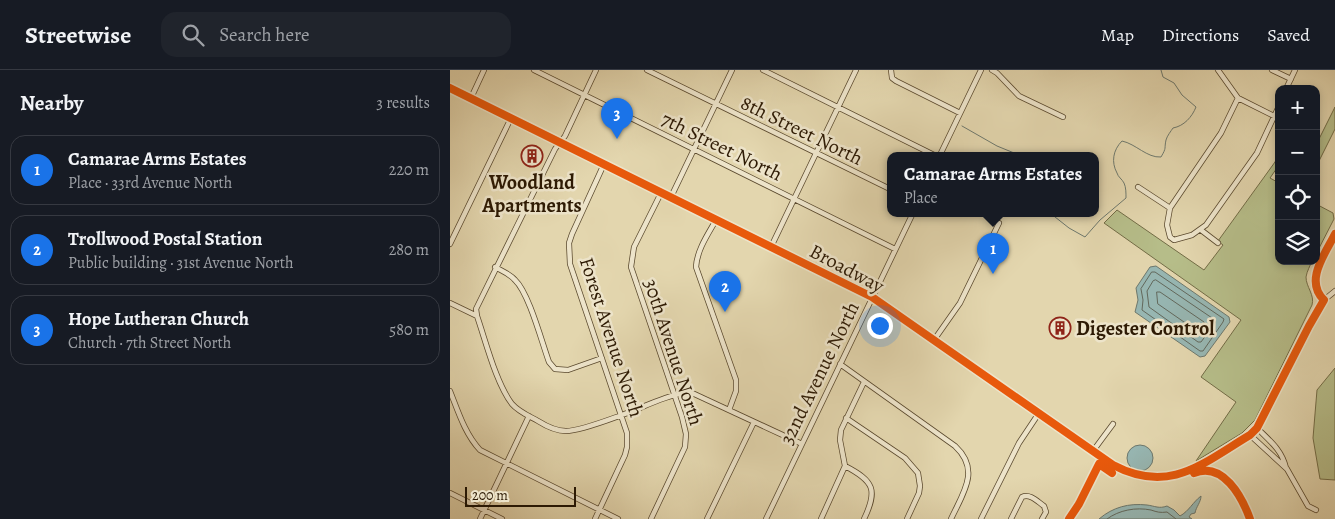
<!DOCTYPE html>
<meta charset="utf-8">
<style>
body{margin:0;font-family:Alegreya,serif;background:#20242c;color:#f1f3f6}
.controls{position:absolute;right:15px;top:15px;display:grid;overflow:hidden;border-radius:10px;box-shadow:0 2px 8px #0003}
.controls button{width:45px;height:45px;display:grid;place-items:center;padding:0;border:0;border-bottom:1px solid #363941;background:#171b24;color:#f1f3f6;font:25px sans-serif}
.scale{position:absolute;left:15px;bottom:12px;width:111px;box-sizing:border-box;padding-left:5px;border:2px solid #2d1a04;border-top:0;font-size:14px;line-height:18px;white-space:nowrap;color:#2d1a04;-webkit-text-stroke:4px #ede4ca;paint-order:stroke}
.you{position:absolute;left:429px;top:255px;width:18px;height:18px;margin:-12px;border:4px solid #fff;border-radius:50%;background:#1a73e8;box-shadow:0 0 0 8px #1a73e833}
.badge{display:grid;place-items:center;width:32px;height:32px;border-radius:50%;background:#1a73e8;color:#fff;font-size:16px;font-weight:700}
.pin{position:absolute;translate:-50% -41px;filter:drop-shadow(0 1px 2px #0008)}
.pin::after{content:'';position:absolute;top:26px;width:18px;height:15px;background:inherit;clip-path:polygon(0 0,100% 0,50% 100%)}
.popup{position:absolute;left:437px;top:82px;width:212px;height:65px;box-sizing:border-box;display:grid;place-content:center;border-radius:10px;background:#171b24;filter:drop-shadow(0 1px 4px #0005);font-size:16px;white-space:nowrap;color:#9ea1a6}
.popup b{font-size:19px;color:#f1f3f6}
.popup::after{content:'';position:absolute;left:50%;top:100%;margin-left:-10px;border:10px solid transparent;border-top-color:#171b24}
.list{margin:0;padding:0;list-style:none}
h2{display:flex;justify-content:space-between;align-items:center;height:65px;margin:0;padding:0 20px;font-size:21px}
h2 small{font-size:16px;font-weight:400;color:#9ea1a6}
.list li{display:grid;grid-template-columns:32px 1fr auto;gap:15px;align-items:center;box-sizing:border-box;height:70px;margin:0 10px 10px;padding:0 10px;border:1px solid #363941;border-radius:15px}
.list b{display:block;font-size:19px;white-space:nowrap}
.list p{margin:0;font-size:16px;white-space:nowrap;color:#9ea1a6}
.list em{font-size:16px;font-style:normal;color:#9ea1a6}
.icon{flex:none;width:28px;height:28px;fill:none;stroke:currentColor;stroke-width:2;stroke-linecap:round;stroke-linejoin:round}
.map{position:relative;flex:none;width:885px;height:449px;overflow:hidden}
header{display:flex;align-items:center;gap:30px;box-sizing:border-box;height:70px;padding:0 25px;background:#171b24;border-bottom:1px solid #363941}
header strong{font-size:24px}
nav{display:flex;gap:28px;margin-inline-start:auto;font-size:18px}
.search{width:350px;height:45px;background:#20242c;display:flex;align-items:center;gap:12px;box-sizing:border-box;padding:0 18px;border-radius:15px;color:#9ea1a6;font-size:19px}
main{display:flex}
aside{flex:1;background:#171b24}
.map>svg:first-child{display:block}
.green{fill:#b6bd89;stroke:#726c46}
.water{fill:#97b7b3;stroke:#6d786d}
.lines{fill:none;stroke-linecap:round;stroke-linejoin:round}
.shore{stroke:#62685c;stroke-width:1}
.stream{stroke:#6d786d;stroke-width:1}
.minor-casing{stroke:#5a492e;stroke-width:6}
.minor{stroke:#ede4ca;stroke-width:4.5}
.cycleway-casing{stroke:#ede4ca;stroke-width:11}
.cycleway{stroke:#e8590c;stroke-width:8}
.labels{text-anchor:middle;stroke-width:5;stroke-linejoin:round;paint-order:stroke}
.street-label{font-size:20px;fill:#2d1a04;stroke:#ede4ca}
.poi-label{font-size:20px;font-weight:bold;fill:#2d1a04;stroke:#ede4ca}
</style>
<header>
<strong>Streetwise</strong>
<div class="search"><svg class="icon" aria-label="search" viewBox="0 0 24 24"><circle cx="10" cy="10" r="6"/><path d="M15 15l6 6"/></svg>Search here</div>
<nav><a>Map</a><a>Directions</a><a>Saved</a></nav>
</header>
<main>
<aside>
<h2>Nearby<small>3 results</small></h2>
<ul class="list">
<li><span class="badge">1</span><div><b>Camarae Arms Estates</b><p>Place · 33rd Avenue North</p></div><em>220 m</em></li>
<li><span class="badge">2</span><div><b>Trollwood Postal Station</b><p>Public building · 31st Avenue North</p></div><em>280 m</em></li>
<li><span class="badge">3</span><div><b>Hope Lutheran Church</b><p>Church · 7th Street North</p></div><em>580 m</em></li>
</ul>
</aside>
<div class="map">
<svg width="885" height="449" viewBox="0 0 885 449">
<rect width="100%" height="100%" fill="#e3d6ae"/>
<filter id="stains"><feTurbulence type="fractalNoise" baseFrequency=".004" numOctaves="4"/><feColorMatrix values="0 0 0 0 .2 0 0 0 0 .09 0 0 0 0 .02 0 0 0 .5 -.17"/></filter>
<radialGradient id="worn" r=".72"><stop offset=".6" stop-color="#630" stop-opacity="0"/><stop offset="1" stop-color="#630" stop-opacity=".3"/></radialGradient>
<path class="green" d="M 885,37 L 885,59 L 866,97 L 866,75 Z
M 829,83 L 829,95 L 820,108 L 829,113 L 829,191 L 862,191 C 860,196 857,201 856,207 C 856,217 865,225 862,235 L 805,350 L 792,363 L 746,391 L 786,332 L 751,307 L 791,250 L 654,153 L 667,140 L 754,200 L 773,175 L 768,171 L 825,92 Z
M 866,134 L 883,143 L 884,149 L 866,184 Z
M 885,298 L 885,410 L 870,409 L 863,368 L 867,320 Z"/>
<path class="water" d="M 706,196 L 779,247 L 780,252 L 755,286 L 750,287 L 685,242 L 688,230 L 686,218 L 700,197 Z
M677 388a13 13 0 1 1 26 0a13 13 0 1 1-26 0Z
M 751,426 C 751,432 746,437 745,443 L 741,444 L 739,447 L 742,449 L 649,449 C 663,437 679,433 697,435 C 705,436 709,439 717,436 L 724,440 L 730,446 C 739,441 743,432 751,426 Z"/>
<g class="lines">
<path class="shore" d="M 702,202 L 705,202 L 774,249 L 773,252 L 753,281 L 750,281 L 692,240 L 693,230 L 691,219 Z
M 706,210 L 765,250 L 765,253 L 751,272 L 748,272 L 699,237 L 697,221 L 703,211 Z
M 707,222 L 710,222 L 754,252 L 755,255 L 750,261 L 747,261 L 708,234 Z
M 657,449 C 669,440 686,437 701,440 C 707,442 710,443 717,442 L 726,449"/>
<path class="stream" d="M 512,56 L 547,76 L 569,85
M 600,143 L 619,158 L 635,167 L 650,150 L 676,128 C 676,123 676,117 674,113 C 672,109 668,107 667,103 C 661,92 663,80 672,71 C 686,74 697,88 711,87 C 717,77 714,79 716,70 C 717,66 721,61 723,58 C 734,56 742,47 746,37 L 732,25 L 724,13 L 713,7 L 711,0"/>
<g class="minor-casing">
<path id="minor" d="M 84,0 L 445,179
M 197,0 L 440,119
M 313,0 L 484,85
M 441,0 L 442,8 L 446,11 L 510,43
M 542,0 L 547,3 L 569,26 L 613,47
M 768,0 L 788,28 L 771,63 L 720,138 L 717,155 L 720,167 L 724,170 L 742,165 L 756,155 L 807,83 L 829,36
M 822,0 L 841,9
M 0,18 L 422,227 L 663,395 C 720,425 753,393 800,365 L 807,358 L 859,256 L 874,230 C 854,211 875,184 885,164
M 836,19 L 845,0
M 21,28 L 34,0
M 788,28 L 824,46
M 490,85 L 531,0
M 688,117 L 720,138
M 221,127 L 282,0
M 266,150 C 258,164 247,180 246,197 L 286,310 L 286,321 L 279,340
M 751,160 L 768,173
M 0,174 L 61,48
M 321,177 L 406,0
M 45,197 C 52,201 60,204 65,210 C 79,223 92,273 99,292 L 105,299 L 118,300 L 152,288
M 874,230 L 885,221
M 0,233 L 27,246 C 36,272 46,313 62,334 C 69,342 79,346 88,351 C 96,356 106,361 116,361 C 130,361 158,350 172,345 C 194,337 216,325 240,322 L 352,374
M 27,246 L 26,239 L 105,79 L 115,66 L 146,0
M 484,270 L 510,233 L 549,153
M 390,294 L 505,376 C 531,400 513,423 501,449
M 0,321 C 8,341 15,364 30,380 L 168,449
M 396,348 L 455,388 L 468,403 L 470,416 L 469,423 L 457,449
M 807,358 C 820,371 832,380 836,398
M 800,365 L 837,399 L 858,436 L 866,440
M 643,381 L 663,354
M 395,396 C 424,411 428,420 414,449
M 0,423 L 52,449
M 30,449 L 79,346
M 145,449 L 175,385 L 177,377 L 177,363 L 120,194 L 119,173 L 122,164 L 154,94
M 201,449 L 235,377 L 236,364 L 232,347 L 181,197 L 184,177 L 211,123
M 257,449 L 304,352
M 316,449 L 463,143
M 371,449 L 395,396 L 390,370 L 391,360 L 414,312
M 531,449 L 569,373 L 589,343
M 561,449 L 572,427 C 580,423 588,432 594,436 L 596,442 L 592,449"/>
</g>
<use href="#minor" class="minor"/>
<g class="cycleway-casing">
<path id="cycleway" d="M 0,18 L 422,227 L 663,395 C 720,425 753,393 800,365 L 807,358 L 859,256 L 874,230 C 854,211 875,184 885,164
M 744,403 C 773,391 792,427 800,449
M 619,449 L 629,434 L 649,394 L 662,403"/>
</g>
<use href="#cycleway" class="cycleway"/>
</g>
<defs>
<g id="building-ring" transform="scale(1.125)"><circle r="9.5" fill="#ede4ca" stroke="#8f2418" stroke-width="1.5"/><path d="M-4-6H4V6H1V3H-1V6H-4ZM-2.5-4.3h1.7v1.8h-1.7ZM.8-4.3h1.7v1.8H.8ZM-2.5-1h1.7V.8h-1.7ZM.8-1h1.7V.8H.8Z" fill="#8f2418"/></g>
</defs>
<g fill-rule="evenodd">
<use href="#building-ring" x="82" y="86"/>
<use href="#building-ring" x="610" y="258"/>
</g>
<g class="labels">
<g class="street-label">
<text transform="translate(352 60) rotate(26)" y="7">8th Street North</text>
<text transform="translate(272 76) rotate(26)" y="7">7th Street North</text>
<text transform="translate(397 198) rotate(28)" y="7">Broadway</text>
<text transform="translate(162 267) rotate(72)" y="7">Forest Avenue North</text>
<text transform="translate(224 282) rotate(72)" y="7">30th Avenue North</text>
<text transform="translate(369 303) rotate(-64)" y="7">32nd Avenue North</text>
</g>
<g class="poi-label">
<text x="82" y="119">Woodland<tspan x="82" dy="23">Apartments</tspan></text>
<text x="626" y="265" text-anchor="start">Digester Control</text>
</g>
</g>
<rect width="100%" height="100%" filter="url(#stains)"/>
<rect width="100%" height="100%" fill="url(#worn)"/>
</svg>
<div class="controls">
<button>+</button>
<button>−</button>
<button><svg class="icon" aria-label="locate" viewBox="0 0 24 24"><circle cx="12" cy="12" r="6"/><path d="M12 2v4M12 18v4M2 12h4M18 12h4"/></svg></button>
<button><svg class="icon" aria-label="layers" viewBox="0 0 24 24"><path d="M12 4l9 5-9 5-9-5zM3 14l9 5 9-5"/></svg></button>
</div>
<div class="scale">200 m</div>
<div class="you"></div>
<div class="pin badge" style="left:543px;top:204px">1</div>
<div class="popup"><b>Camarae Arms Estates</b>Place</div>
<div class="pin badge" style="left:275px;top:242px">2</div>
<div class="pin badge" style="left:167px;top:69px">3</div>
</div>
</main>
